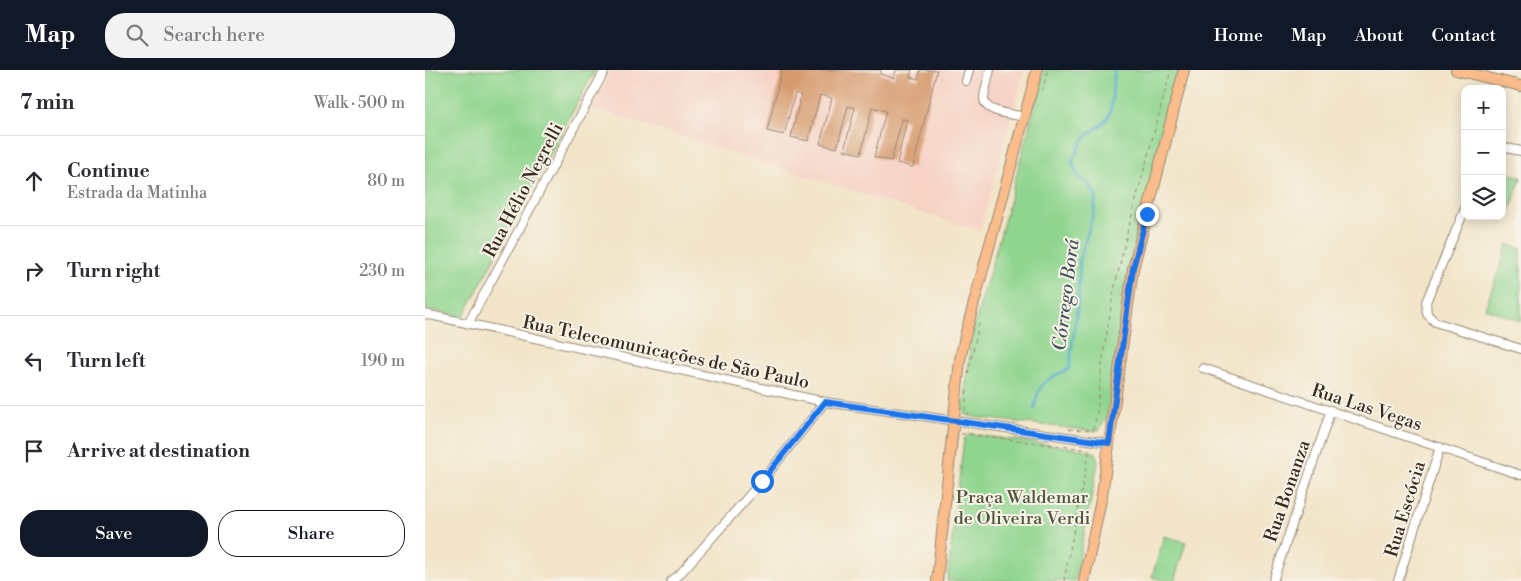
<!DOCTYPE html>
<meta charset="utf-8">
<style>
body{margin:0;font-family:"Libre Bodoni",serif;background:#f2f2f3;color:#2b2b33}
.controls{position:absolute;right:15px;top:15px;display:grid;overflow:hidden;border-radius:10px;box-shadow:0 2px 12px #0003}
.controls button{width:45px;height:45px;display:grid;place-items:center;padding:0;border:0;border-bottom:1px solid #e1e1e2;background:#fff;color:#2b2b33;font:25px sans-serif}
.stop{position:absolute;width:15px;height:15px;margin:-11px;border:4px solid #1a73e8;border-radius:50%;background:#fff}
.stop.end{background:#1a73e8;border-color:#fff;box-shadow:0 1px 5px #0008}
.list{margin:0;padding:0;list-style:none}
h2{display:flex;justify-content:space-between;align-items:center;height:65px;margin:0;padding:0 20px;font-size:21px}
h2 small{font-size:16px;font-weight:400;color:#7c7c81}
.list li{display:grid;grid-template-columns:32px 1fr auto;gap:15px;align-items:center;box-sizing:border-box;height:90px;padding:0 20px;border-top:1px solid #e1e1e2}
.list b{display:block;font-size:19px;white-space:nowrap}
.list p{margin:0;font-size:16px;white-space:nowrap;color:#7c7c81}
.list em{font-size:16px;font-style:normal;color:#7c7c81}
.actions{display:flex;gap:10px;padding:15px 20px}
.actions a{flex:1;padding:11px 0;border:1px solid #111827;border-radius:20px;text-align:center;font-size:18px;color:#111827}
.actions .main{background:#111827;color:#fff}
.icon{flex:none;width:28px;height:28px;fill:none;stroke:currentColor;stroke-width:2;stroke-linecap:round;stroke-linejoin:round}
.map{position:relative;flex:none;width:1096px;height:511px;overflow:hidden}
header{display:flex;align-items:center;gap:30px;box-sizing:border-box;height:70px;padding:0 25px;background:#111827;color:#fff}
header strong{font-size:24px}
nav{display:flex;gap:28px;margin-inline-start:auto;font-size:18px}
.search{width:350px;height:45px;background:#f2f2f3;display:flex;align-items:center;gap:12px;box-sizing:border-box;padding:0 18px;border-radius:20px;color:#7c7c81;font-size:19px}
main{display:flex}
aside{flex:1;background:#fff}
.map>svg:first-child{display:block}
.built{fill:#f6d2c5}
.green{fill:#90d58f;stroke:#668056}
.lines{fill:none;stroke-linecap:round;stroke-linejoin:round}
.stream{stroke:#53a9cf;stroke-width:2.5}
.building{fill:#d79b6f}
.minor-casing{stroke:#968773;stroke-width:10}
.major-casing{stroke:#968773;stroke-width:12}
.path{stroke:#968773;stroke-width:1;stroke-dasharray:4 4;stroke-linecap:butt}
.minor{stroke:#fff;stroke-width:8}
.major{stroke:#fabc8b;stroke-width:10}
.route{stroke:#1a73e8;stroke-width:6}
.labels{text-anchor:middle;stroke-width:4;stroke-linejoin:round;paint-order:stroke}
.street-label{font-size:18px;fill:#3b2a1e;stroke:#f7f3e8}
.park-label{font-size:18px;fill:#50553a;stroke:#f7f3e8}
.water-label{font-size:19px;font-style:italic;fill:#43565c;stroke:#f7f3e8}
</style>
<header>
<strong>Map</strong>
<div class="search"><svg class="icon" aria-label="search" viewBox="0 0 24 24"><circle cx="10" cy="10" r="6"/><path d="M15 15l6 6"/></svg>Search here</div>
<nav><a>Home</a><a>Map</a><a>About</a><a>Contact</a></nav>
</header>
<main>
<aside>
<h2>7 min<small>Walk · 500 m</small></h2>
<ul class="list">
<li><svg class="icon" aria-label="ahead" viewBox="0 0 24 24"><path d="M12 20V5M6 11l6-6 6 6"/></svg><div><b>Continue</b><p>Estrada da Matinha</p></div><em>80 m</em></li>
<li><svg class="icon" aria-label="right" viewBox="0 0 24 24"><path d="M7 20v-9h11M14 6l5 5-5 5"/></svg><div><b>Turn right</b></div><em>230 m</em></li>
<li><svg class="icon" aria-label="left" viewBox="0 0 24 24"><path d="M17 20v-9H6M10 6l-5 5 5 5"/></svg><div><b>Turn left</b></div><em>190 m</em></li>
<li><svg class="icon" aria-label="arrive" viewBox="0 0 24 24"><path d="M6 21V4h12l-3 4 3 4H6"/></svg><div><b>Arrive at destination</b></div></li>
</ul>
<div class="actions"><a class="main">Save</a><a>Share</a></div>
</aside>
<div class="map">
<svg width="1096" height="511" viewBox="0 0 1096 511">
<rect width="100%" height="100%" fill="#f7f3e8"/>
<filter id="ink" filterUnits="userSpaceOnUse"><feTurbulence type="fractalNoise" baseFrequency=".02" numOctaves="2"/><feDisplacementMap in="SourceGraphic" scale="10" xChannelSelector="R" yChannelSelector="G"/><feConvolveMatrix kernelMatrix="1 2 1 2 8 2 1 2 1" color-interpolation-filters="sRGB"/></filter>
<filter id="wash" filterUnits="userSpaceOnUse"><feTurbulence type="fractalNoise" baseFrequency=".0096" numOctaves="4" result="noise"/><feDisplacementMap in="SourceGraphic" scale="20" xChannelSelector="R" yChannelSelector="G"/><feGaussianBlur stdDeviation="1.12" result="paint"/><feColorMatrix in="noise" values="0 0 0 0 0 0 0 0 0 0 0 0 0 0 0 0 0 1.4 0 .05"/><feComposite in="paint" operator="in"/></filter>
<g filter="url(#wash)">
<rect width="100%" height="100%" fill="#f2e4c8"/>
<path class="built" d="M 187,0 L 599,0 L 555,161 L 166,38 Z"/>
<path class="green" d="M 0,0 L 170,0 L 38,247 L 0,239 Z
M 619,0 L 754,0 L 707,182 L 696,246 L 682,348 L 675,359 L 670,361 L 555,348 L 542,345 L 538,341 L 547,263 L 577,159 Z
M 1077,101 L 1096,107 L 1083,148 L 1077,146 Z
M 1083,174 L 1096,179 L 1096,251 L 1060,238 Z
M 544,364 L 663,380 L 671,383 L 673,393 L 650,511 L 522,511 L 539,369 Z
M 739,466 L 761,472 L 749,511 L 741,511 L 727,507 Z"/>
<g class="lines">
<path class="stream" d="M 609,339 C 614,311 620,310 644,299 L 653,232 L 655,188 L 669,142 L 671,125 L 664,114 L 654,108 L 647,93 C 651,83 657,69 665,63 C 671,58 680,53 683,47 C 690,35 685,14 691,0"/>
</g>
<g id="blocks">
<path class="building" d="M 357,0 L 456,0 L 455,4 L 469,8 L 471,0 L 487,0 L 485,7 L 493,9 L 495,0 L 512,0 L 488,97 L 472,93 L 482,50 L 477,49 L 466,91 L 449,87 L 461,41 L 447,37 L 436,84 L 419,80 L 430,38 L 423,36 L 412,78 L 395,74 L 407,28 L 395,25 L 383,71 L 366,67 L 376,25 L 370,23 L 359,65 L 342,61 Z"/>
</g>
</g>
<g filter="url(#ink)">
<use href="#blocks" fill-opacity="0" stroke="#968773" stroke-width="1"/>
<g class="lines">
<g class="minor-casing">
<path id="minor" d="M 565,0 C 563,9 560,19 559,28 C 558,43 588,44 600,47
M 541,11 L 544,0
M 1077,77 L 1096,81
M 1040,139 L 1001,232 L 1002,244 L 1010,252 L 1096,279
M 0,244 L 400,332 L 684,373
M 43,254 L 180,0
M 778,298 L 1096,405
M 246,511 L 254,505 L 337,411 L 400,332
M 848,511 L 906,340
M 973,511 L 1015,377"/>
</g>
<g class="major-casing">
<path id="major" d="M 1031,0 L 1096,16
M 512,511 L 535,290 L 540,266 L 612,0
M 659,511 L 677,425 L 708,199 L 759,0"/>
</g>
<path class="path" d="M 617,21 L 623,0
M 543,304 L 554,254
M 542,320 L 540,343 L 543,344
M 644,359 L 668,360
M 668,360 L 672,344 L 677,293 L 688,225 L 702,163 L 746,0
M 536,364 L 544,364 L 665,380
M 639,511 L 664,382"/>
<use href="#minor" class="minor"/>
<use href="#major" class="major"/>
</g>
</g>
<g class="lines" filter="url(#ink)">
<path class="route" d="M 337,411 L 400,332 L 684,373 L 708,198 L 722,144"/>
</g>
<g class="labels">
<g class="street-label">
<text transform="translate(98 120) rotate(-62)" y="6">Rua Hélio Negrelli</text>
<text transform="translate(241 282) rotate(12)" y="6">Rua Telecomunicações de São Paulo</text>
<text transform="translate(942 337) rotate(18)" y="6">Rua Las Vegas</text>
<text transform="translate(862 421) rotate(-71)" y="6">Rua Bonanza</text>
<text transform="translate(980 439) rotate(-73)" y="6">Rua Escócia</text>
</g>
<g class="park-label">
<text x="597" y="433">Praça Waldemar<tspan x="597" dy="21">de Oliveira Verdi</tspan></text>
</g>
<g class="water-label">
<text transform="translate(640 225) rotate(-83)" y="7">Córrego Borá</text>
</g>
</g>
</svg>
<div class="controls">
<button>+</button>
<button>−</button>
<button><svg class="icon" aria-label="layers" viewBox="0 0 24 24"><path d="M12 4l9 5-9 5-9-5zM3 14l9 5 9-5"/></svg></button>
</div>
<div class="stop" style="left:337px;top:411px"></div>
<div class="stop end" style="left:722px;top:144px"></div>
</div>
</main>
